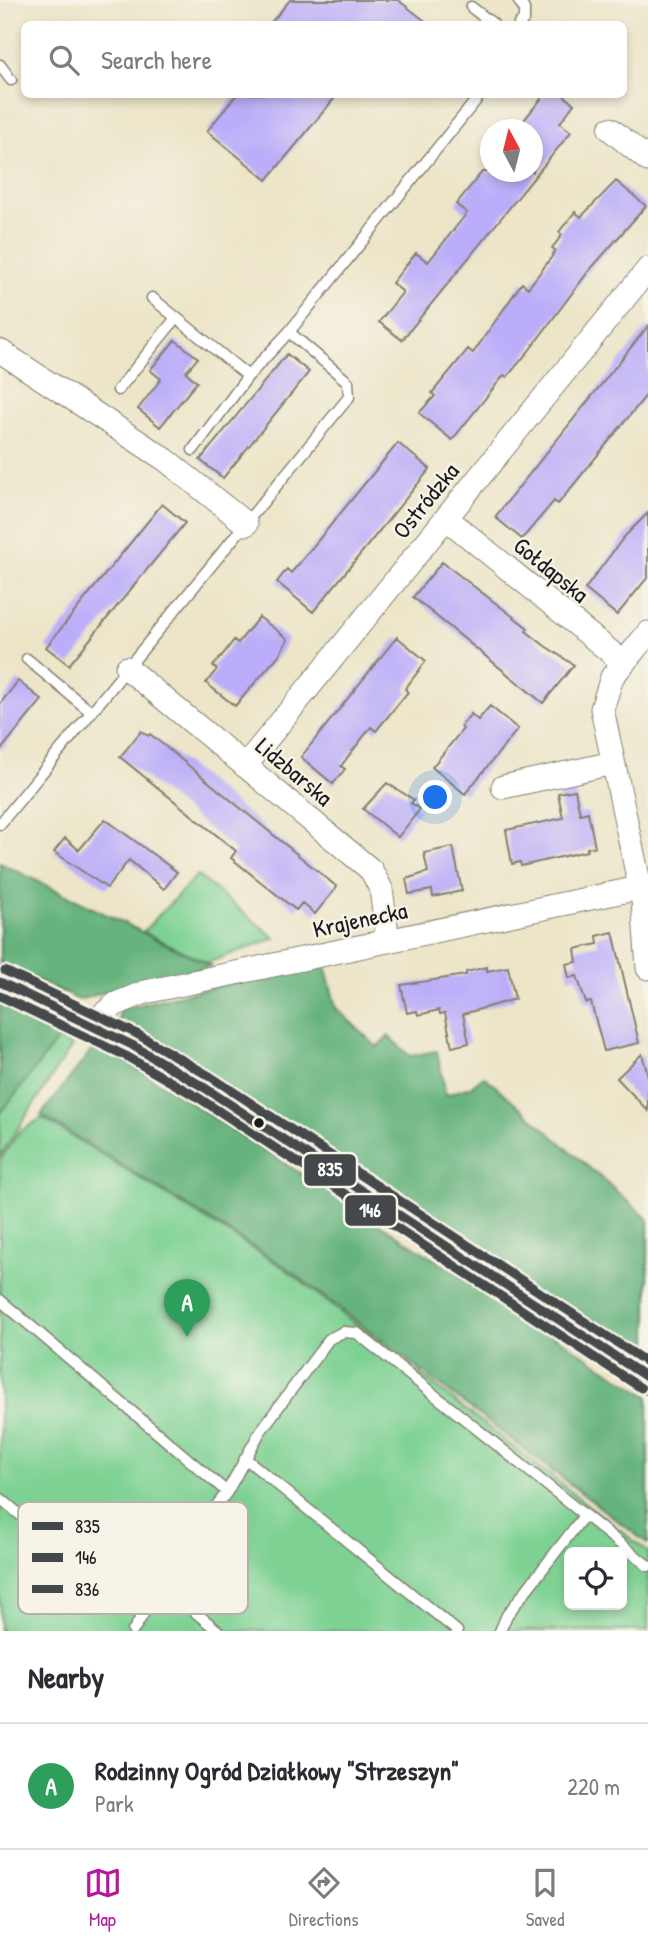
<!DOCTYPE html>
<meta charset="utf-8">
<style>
body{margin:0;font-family:"Patrick Hand",sans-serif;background:#f7f7f7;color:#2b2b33}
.controls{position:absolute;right:21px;bottom:21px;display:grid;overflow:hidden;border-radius:10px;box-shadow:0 4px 10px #0003}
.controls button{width:63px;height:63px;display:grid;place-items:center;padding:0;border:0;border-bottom:2px solid #e1e1e2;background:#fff;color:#2b2b33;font:35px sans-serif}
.compass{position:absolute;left:480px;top:119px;width:63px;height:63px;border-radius:50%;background:#fff;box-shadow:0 4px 10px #0003;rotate:353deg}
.you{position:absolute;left:436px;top:798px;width:24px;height:24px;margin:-18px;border:5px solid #fff;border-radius:50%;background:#1a73e8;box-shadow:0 0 0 10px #1a73e833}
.badge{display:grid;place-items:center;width:46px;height:46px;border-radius:50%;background:#b5179e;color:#fff;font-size:23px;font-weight:700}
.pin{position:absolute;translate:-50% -58px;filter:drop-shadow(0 2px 4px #0008)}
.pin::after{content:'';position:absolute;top:37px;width:24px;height:21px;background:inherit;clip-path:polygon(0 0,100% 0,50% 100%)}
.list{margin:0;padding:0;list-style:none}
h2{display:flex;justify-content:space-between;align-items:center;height:91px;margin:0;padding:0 28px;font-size:30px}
h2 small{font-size:23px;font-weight:400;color:#7c7c81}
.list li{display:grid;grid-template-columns:46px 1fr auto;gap:21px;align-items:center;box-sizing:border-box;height:126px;padding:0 28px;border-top:2px solid #e1e1e2}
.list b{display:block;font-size:26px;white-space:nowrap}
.list p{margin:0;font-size:23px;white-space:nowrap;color:#7c7c81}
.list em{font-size:23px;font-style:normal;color:#7c7c81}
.icon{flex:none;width:38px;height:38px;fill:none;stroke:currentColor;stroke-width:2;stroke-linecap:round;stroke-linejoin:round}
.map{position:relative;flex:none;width:648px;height:1631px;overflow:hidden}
.search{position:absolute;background:#fff;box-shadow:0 4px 10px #0003;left:21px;right:21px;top:21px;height:77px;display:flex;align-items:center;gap:18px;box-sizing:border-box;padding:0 24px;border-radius:10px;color:#7c7c81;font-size:26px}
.sheet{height:217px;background:#fff}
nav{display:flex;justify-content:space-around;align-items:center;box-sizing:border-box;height:98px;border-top:2px solid #e1e1e2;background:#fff;font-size:19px;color:#7c7c81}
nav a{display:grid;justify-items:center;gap:4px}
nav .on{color:#b5179e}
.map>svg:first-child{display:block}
.green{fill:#7dd193;stroke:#4c7658;stroke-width:2;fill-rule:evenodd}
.forest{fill:#66b37d;stroke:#41684c;stroke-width:2}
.building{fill:#bbadf9}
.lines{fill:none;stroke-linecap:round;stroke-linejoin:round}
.lane-casing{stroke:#848072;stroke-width:13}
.street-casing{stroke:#848072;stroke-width:25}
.secondary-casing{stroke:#848072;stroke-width:34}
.lane{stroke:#fff;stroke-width:10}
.street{stroke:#fff;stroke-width:23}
.secondary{stroke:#f9e7c3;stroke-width:32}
.bus-1-casing{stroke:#f7f3e8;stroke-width:14}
.bus-2-casing{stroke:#f7f3e8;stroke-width:14}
.bus-3-casing{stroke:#f7f3e8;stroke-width:14}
.bus-1{stroke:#45484a;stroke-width:9}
.bus-2{stroke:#45484a;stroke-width:9}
.bus-3{stroke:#45484a;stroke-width:9}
.bus-dot{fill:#1c1c1c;stroke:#f7f3e8;stroke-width:2.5}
.labels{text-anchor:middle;stroke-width:5;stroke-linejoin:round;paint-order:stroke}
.street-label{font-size:24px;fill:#1c1c1c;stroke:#f7f3e8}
.key{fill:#f7f3e8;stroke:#b5b2ab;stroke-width:2}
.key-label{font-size:19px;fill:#1c1c1c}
.line-badge{stroke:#f7f3e8;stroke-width:2.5}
.badge-label{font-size:19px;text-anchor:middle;font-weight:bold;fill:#fff}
</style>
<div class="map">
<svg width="648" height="1631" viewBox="0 0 648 1631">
<rect width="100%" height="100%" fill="#f7f3e8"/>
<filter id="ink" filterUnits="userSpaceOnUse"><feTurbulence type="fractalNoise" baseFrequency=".0143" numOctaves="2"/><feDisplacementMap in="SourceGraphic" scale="14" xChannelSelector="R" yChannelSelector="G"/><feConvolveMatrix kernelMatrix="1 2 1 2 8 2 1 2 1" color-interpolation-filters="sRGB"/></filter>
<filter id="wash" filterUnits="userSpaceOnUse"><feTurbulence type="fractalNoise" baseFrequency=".00686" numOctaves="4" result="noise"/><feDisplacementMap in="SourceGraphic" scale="28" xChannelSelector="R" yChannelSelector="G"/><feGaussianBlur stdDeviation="1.57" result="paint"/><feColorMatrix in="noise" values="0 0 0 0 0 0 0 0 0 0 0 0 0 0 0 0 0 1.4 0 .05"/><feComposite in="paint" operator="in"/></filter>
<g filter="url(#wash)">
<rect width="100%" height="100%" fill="#ece5c8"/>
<path class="green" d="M 197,875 L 275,938 L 207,963 L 143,932 Z
M 0,1011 L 72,1046 L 0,1156 Z
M 42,1118 L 284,1268 L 648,1552 L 648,1631 L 0,1631 L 0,1160 L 19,1132 ZM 569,1552 L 622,1552 L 622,1605 L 569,1605 Z"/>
<path class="forest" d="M 0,863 L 212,966 L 118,988 L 79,1000 L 0,963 Z
M 324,961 L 336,1008 L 377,1047 L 388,1036 L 410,1056 L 437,1051 L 446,1095 L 470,1087 L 484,1076 L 648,1219 L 648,1368 L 124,1032 L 118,1020 L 121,1009 Z
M 0,995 L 68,1026 L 0,1114 Z
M 97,1043 L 648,1396 L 648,1544 L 284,1266 L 41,1115 Z"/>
<g id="blocks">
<path class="building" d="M 290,0 L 398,0 L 429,24 L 270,24 Z
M 237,94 L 338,94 L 267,180 L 207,131 Z
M 545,94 L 562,94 L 574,104 L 560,123 L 571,132 L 402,340 L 379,322 L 403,292 L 392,283 L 416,253 L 428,262 L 467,213 L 456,204 L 482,172 L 533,172 L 533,130 L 516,130 Z
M 616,181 L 646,206 L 588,272 L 528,352 L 507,377 L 504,375 L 452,440 L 419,413 L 435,396 L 432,393 L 468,349 L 473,353 L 522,283 L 528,288 L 551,258 L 555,250 L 552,248 L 562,235 L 559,232 L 575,212 L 581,217 Z
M 648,326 L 648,393 L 558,504 L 554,501 L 522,539 L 495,517 Z
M 175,340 L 198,358 L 186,372 L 197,382 L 160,427 L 138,409 L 161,379 L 150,370 Z
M 287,354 L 309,372 L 223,478 L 200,460 Z
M 398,443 L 430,469 L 313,612 L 277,582 L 287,569 L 291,573 L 302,560 Z
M 162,504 L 185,523 L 69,665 L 46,647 Z
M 648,513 L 648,577 L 617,615 L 585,589 L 624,537 Z
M 442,562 L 528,628 L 526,631 L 545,646 L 574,665 L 543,703 L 413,597 Z
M 259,617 L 288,639 L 279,655 L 235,706 L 206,683 L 217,669 L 213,666 L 224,653 L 234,640 L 238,643 Z
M 397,637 L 426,661 L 405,689 L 408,692 L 376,731 L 371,727 L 341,766 L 345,769 L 333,784 L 301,757 Z
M 18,681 L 42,700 L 0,751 L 0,704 Z
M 490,706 L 518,729 L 465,794 L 432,767 L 463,729 L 461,726 L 471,714 L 478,720 Z
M 141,731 L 148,736 L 150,734 L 337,887 L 315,914 L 302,903 L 296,910 L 231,858 L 236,851 L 120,757 Z
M 387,783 L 414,800 L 411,803 L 420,809 L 398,837 L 363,809 Z
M 575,790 L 580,814 L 588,812 L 595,847 L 587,848 L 587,851 L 521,866 L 520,862 L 512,864 L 506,830 L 563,818 L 558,793 Z
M 105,819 L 177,872 L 164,889 L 129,860 L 107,888 L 54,852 L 65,838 L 79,850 Z
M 453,847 L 462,891 L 433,897 L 432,890 L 409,894 L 406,879 L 428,872 L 424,853 Z
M 613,932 L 639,1043 L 604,1051 L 591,1002 L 586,1003 L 577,976 L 569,978 L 566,964 L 577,962 L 575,949 L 598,944 L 597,936 Z
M 487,967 L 487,971 L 508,967 L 515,999 L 463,1014 L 469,1043 L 452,1047 L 445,1013 L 440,1014 L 439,1010 L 418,1015 L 417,1011 L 407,1013 L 401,985 L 466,975 L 466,972 Z
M 642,1054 L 648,1076 L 648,1111 L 617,1078 Z"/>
</g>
</g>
<g filter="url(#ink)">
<use href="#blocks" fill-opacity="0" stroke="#848072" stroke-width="2"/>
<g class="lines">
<g class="lane-casing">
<path id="lane" d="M 518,0 L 524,9 L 524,19 L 519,24
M 471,7 L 493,24
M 0,65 L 11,80
M 152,298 L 248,376
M 118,390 L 176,318
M 193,450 L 248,376 L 289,332
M 27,659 L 91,712
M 0,824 L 349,397 L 348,382 L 289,332 L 481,94
M 0,1300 L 227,1492
M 245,1458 L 457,1631
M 0,1498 L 141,1616
M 161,1584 L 218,1631
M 133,1631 L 180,1554 L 227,1492 L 260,1432 L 329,1339 L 343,1332 L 357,1333 L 648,1566
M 500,1631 L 507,1615 L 583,1517"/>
</g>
<g class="street-casing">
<path id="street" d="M 610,129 L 648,160
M 0,351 L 166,460 L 246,524
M 446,518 L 624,663
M 648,633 L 612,677 L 602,709 L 643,901 L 648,968
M 127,668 L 371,870 L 381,889 L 388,941
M 245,766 L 648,269
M 503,787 L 613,763
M 91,1024 L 116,1004 L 145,992 L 648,886"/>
</g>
<g class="secondary-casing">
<path id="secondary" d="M 0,982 L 132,1045 L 205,1088 L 648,1378"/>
</g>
<use href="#lane" class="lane"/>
<use href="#street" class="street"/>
<use href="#secondary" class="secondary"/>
<g class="bus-1-casing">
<path id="bus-1" d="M 0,982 L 132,1045 L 205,1088 L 648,1378"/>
</g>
<g class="bus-2-casing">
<path id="bus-2" d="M 0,996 L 126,1056 L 199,1098 L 641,1388"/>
</g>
<g class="bus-3-casing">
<path id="bus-3" d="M 5,971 L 137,1034 L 211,1077 L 648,1363"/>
</g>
<use href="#bus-1" class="bus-1"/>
<use href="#bus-2" class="bus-2"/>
<use href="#bus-3" class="bus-3"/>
</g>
</g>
<circle class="bus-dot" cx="259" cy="1123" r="6"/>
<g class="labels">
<g class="street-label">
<text transform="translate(426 501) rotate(-51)" y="8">Ostródzka</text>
<text transform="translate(551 570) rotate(39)" y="8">Gołdapska</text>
<text transform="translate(294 772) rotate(40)" y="8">Lidzbarska</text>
<text transform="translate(360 920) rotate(-12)" y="8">Krajenecka</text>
</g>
</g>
<rect x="18" y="1502" width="230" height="112" rx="10" class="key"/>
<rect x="32" y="1522" width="31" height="8" fill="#45484a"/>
<rect x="32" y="1553" width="31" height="9" fill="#45484a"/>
<rect x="32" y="1585" width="31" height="8" fill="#45484a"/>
<g class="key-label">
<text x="75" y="1533">835</text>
<text x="75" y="1564">146</text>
<text x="75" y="1596">836</text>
</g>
<g class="line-badge">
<rect x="303" y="1153" width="54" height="34" rx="7" fill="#45484a"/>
<rect x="344" y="1194" width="53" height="33" rx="7" fill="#45484a"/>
</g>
<g class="badge-label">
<text x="330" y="1176">835</text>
<text x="370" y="1217">146</text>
</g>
</svg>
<div class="controls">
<button><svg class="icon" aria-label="locate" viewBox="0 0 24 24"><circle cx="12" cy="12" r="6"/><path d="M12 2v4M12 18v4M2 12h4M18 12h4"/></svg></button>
</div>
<svg class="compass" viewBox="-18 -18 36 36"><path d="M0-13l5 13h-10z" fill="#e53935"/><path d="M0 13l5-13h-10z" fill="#7c7c81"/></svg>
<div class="you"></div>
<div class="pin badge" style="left:187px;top:1337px;background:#2e9e5b">A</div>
<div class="search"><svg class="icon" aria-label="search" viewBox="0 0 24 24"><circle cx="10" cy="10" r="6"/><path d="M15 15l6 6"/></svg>Search here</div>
</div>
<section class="sheet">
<h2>Nearby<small></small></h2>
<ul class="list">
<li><span class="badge" style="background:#2e9e5b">A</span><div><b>Rodzinny Ogród Działkowy &quot;Strzeszyn&quot;</b><p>Park</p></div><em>220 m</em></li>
</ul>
</section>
<nav>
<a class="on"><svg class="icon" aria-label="map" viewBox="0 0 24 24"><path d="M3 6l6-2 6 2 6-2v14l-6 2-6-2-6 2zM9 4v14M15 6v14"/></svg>Map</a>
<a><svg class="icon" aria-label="directions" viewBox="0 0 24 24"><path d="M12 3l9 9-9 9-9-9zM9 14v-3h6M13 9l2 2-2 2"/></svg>Directions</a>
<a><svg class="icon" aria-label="saved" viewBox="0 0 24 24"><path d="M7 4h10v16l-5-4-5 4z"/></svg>Saved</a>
</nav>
